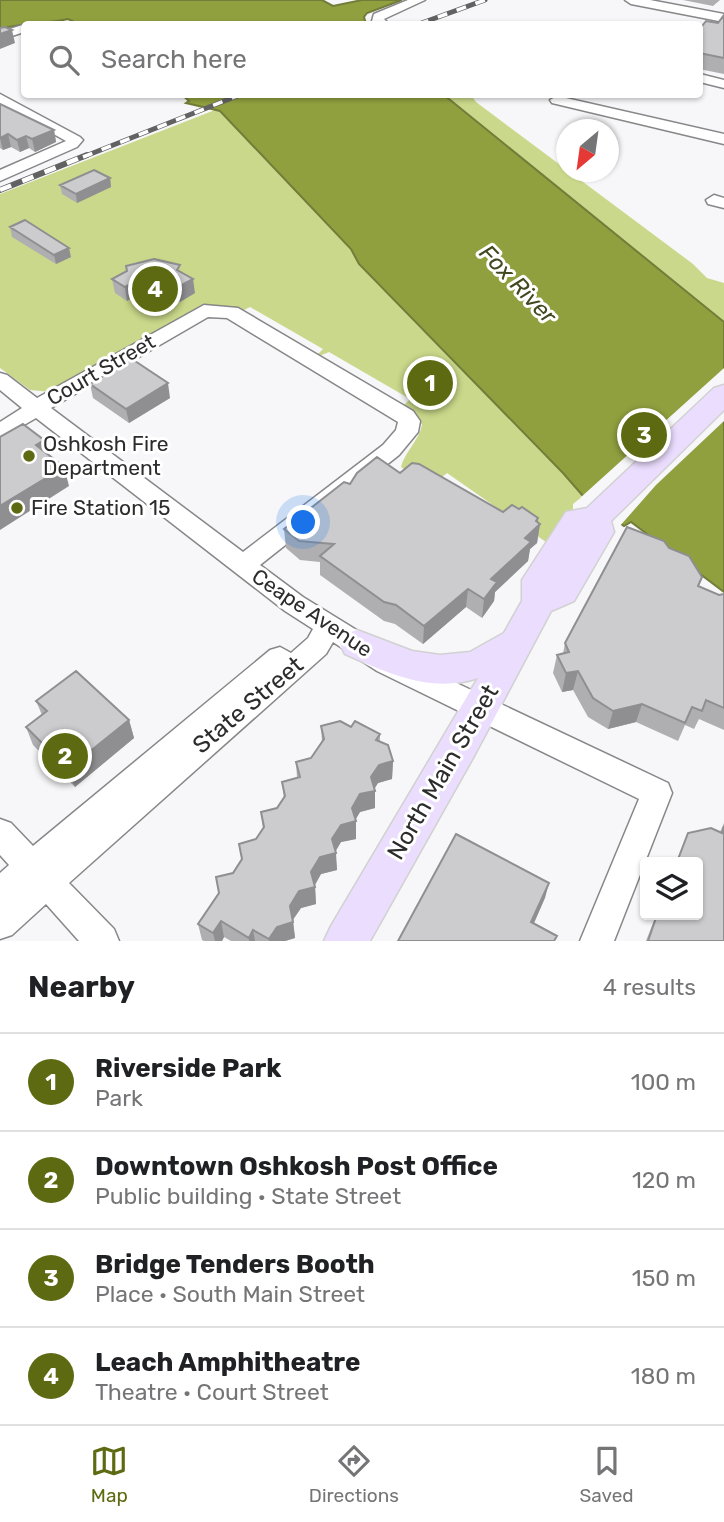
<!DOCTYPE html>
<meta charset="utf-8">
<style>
body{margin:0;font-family:Rubik,sans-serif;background:#f2f2f2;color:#202124}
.controls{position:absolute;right:21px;bottom:21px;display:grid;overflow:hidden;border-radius:7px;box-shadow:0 2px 5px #0004}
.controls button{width:63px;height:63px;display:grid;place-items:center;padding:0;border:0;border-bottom:2px solid #e0e0e0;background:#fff;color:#202124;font:35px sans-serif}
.compass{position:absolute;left:556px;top:119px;width:63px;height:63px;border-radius:50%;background:#fff;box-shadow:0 2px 5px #0004;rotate:209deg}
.you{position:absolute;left:304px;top:523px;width:24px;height:24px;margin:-18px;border:5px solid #fff;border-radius:50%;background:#1a73e8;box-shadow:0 0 0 10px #1a73e833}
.badge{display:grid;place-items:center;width:46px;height:46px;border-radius:50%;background:#5e6a11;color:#fff;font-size:23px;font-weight:700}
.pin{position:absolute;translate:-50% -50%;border:4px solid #fff;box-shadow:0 2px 7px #0006}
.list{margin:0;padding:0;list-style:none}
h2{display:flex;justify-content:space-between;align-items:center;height:91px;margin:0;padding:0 28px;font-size:30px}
h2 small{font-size:23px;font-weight:400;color:#757577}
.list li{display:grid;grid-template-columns:46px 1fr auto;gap:21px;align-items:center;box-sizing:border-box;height:98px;padding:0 28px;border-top:2px solid #e0e0e0}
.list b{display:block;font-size:26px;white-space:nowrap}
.list p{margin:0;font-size:23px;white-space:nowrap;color:#757577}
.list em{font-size:23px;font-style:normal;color:#757577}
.icon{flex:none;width:38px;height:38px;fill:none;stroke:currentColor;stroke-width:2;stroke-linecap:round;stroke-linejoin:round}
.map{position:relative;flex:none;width:724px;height:941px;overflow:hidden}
.search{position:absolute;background:#fff;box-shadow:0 2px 5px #0004;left:21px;right:21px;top:21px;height:77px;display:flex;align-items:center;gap:18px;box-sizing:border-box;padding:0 24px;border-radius:7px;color:#757577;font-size:26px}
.sheet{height:483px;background:#fff}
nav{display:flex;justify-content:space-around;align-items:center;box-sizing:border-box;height:98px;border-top:2px solid #e0e0e0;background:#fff;font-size:19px;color:#757577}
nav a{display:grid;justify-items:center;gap:4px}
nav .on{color:#5e6a11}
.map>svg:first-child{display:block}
.green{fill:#c9d88a}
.water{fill:#91a03f;stroke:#737d3a;stroke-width:2}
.pier{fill:#f7f6f8}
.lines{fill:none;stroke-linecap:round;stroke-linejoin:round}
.minor-casing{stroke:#878688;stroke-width:3}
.major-casing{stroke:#d1d1d1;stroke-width:3}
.minor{fill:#fff;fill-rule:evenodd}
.major{fill:#ebddfe;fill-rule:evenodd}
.rail-far1-casing{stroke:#626263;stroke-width:5}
.rail-casing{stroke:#626263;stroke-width:6}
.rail-far1{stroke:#fff;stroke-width:3.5;stroke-dasharray:10;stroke-linecap:butt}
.rail{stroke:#fff;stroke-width:4.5;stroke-dasharray:12;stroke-linecap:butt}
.wall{fill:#afafb1}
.shaded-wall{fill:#8f8e90}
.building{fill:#cccbce;stroke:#8f8e90;stroke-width:2}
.poi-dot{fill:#5e6a11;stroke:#fff;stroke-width:2.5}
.labels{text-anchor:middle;stroke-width:6;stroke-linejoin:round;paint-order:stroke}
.street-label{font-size:21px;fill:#2c2c2d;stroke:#fff}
.poi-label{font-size:21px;fill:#2c2c2d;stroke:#fff;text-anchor:start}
.water-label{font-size:23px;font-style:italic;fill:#424820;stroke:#fff}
.near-street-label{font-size:24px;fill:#2c2c2d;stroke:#fff}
</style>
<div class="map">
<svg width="724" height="941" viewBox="0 0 724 941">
<rect width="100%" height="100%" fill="#f7f6f8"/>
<path class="green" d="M 444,95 L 471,95 L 476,102 L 693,264 L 707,278 L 724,283 L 724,322 Z
M 215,110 L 220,111 L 351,249 L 359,264 L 579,488 L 583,496 L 573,504 L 573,509 L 546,542 L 447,473 L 431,486 L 401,467 C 405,451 419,441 422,425 L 415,412 L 404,405 L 410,399 L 329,352 L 319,356 L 318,354 L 323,349 L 250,307 L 242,311 L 224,306 L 206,307 L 51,392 L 30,390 L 0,368 L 0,194 Z"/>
<path class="water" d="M 0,0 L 322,0 L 333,6 L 362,0 L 402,0 L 367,13 L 364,17 L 366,24 L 79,24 L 68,19 C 45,24 23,23 0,29 Z
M 181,94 L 444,95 L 724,322 L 724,592 L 631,522 L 624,526 L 583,496 L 563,473 L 359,264 L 351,249 L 220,111 L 186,103 L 189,101 Z"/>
<path class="pier" d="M 724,368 L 724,421 L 656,485 L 619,527 L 580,498 Z"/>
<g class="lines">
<g class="minor-casing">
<path id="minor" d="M 408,0 L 425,0 L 384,19 L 389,24 L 375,24 L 372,21 L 374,14 Z
M 625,0 L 650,0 L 724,14 L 724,22 L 631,4 Z
M 26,24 L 24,32 L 0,40 L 0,32 Z
M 700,74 L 724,80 L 724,88 L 700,82 Z
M 0,94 L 80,137 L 83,140 L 77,147 L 0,181 L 0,170 L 66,141 L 0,104 Z
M 557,96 L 724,134 L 724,144 L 552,103 L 550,100 Z
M 714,195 L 724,198 L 724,208 L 708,204 L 706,200 Z
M 204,305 L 238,308 L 413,411 L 420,421 L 418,432 L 399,455 L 260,565 L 303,597 L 397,655 L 668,783 L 672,793 L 614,941 L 580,941 L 639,799 L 377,671 L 333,642 L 326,654 L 69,883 L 114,929 L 119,941 L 79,941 L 46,904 L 12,935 L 0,939 L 0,873 L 9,865 L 0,855 L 0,819 L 11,823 L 33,846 L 270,650 L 280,647 L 291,653 L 308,638 L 313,629 L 285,611 L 36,418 L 0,439 L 0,422 L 22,408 L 0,390 L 0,373 L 7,375 L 37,398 ZM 208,317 L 227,318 L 398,422 L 396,430 L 383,445 L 243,552 L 51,408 Z"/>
</g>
<g class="major-casing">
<path id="major" d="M 724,385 L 724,410 L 611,521 L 614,532 L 574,601 L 551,611 L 474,756 L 370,941 L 324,941 L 331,926 L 478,678 C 431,694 388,673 345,654 L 340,644 L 345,634 L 357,630 L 412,651 L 440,655 L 470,652 L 504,633 L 522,601 L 522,580 L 566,512 L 587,508 L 714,388 Z"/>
</g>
<use href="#minor" class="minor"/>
<use href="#major" class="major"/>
<g class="rail-far1-casing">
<path id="rail-far1" d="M 419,24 L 485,0
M 83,157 L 242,94"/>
</g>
<g class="rail-casing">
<path id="rail" d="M 0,190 L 87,155"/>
</g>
<use href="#rail-far1" class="rail-far1"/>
<use href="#rail" class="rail"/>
</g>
<path class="wall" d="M 683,0 L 720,0 L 713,6 Z
M 724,15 L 724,74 L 699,69 L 699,30 L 718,23 Z
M 0,104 L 54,130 L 56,142 L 35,152 L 29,148 L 20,152 L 11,147 L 3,150 L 0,148 Z
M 110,178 L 111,187 L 77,203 L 62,194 L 60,185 Z
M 10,227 L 71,257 L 56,264 L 12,237 Z
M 181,273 L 195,293 L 180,302 L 172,297 L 161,303 L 141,304 L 132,298 L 127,301 L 115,293 L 112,279 Z
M 90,384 L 170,398 L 129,423 L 93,398 Z
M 400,473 L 503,512 L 538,518 L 538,522 L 540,524 L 537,543 L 530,549 L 528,561 L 495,592 L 494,601 L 482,618 L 466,607 L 423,644 L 395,624 L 384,621 L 320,575 L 320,562 L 300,560 L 286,548 L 284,529 L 350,484 Z
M 669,548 L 699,587 L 719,595 L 724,594 L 724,730 L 699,719 L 694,729 L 685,725 L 678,741 L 636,722 L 608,729 L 588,717 L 573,690 L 562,692 L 553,673 L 557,655 L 563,654 L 565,643 Z
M 36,701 L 129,720 L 134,738 L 75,787 L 33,745 L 26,727 L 42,715 Z
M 321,726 L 351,727 L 380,734 L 380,741 L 393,761 L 392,779 L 378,783 L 374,789 L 375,808 L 360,812 L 355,820 L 356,839 L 341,842 L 335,851 L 337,870 L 321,874 L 315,885 L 316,904 L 301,908 L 293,920 L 295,938 L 285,941 L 231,941 L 224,937 L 222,941 L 204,941 L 202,940 L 198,924 L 242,860 L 239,844 L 256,839 L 263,828 L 261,812 L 277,808 L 284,798 L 282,782 L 297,778 L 296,762 L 311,758 L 322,743 Z
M 724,823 L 724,941 L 646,941 L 656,915 L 698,915 L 698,862 L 676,862 L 688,833 L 720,832 Z"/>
<path class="shaded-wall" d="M 12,30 L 15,43 L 0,49 L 0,34 Z
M 54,130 L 56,142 L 35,152 L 32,139 Z
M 8,134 L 11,147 L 3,150 L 0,138 Z
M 26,136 L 29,148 L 20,152 L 17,140 Z
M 110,178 L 111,187 L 77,203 L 76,194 Z
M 69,248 L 71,257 L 56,264 L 54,255 Z
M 193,279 L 195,293 L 180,302 L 178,287 Z
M 170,283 L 172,297 L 161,303 L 158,289 Z
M 130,284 L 132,298 L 127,301 L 125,287 Z
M 168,383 L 170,398 L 129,423 L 126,409 Z
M 44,440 L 49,459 L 36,445 Z
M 64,467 L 69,486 L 0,530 L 0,506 Z
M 538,518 L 537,527 L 540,524 L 537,543 L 530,549 L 528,561 L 495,592 L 494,601 L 482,618 L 484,599 L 491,579 L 525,538 Z
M 468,589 L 466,607 L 423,644 L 424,626 Z
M 578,671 L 573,690 L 562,692 L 566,673 Z
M 642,704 L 636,722 L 608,729 L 613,711 Z
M 129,720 L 134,738 L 75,787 L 68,769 Z
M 393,761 L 392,779 L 378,783 L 373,791 L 375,791 L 375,808 L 360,812 L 354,822 L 356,821 L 356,839 L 341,842 L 334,854 L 336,853 L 337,870 L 321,874 L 313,888 L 315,887 L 316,904 L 301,908 L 291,922 L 290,906 L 379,765 Z
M 549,883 L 545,898 L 528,937 L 531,922 Z
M 221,921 L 224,937 L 222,941 L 215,941 L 213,933 Z
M 293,922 L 295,938 L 285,941 L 269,941 L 269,939 L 277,927 Z
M 253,930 L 255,941 L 249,941 L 249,938 Z"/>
<path class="building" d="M 724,15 L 724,58 L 699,53 L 699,48 L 701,46 L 699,45 L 699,30 L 706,21 L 718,23 Z
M 5,27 L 12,30 L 0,34 L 0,28 Z
M 0,104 L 54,130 L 32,139 L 26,136 L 17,140 L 8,134 L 0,138 Z
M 94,170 L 110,178 L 76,194 L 60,185 Z
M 25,220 L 69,248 L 54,255 L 10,227 Z
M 154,259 L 180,265 L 177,270 L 193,279 L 178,287 L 170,283 L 158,289 L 139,290 L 130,284 L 125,287 L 112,279 L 127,271 L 126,266 Z
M 132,359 L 168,383 L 126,409 L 90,384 Z
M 23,424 L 44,440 L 36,445 L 64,467 L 0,506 L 0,437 Z
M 377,457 L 400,473 L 412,463 L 419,464 L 503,512 L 512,505 L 519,509 L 522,507 L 538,518 L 536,521 L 540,524 L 525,538 L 531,542 L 491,579 L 497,582 L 484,599 L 468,589 L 424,626 L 396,605 L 384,602 L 320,556 L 334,544 L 299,541 L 284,529 L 344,482 L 350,484 L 357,473 Z
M 627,527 L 664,541 L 669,548 L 689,556 L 702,577 L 698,586 L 719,595 L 724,594 L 724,708 L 706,700 L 702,711 L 692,707 L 685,723 L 642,704 L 613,711 L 593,698 L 578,671 L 566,673 L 557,655 L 569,652 L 565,643 Z
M 76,671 L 129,720 L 68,769 L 26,727 L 47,711 L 36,701 Z
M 340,721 L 351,727 L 355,721 L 380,734 L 376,740 L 388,745 L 393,761 L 379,765 L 371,777 L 375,791 L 360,794 L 352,808 L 356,821 L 341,825 L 332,839 L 336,853 L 320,857 L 311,872 L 315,887 L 299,891 L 290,906 L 293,922 L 277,927 L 269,939 L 253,930 L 249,938 L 221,921 L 213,933 L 198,924 L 219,893 L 216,877 L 233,873 L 242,859 L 239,844 L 256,839 L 264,827 L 261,812 L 277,808 L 285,796 L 282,782 L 300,777 L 296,762 L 311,758 L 324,739 L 321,726 Z
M 724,826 L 724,941 L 648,941 L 657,915 L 698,915 L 698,862 L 677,862 L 688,833 L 711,828 L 722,833 Z
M 456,834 L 549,883 L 531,922 L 557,936 L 554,941 L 398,941 Z"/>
<g class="poi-dot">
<circle cx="29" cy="456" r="7"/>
<circle cx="17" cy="508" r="7"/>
</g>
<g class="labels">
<g class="street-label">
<text transform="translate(101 370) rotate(-30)" y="7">Court Street</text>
<text transform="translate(312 613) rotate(34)" y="7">Ceape Avenue</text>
</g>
<g class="poi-label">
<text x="43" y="451">Oshkosh Fire<tspan x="43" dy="24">Department</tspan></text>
<text x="31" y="515">Fire Station 15</text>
</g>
<g class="water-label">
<text transform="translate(518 284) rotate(46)" y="8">Fox River</text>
</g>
<g class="near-street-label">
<text transform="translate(248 705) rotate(-40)" y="8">State Street</text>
<text transform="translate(443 772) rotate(-60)" y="8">North Main Street</text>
</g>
</g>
</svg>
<div class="controls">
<button><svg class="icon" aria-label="layers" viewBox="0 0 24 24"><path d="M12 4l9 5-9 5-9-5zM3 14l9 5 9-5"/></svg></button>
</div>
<svg class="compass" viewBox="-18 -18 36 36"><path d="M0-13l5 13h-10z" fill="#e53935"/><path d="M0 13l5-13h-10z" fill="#757577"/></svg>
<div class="you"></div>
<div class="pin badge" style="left:430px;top:383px">1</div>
<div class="pin badge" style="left:65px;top:756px">2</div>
<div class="pin badge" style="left:644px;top:435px">3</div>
<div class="pin badge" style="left:155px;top:289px">4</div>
<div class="search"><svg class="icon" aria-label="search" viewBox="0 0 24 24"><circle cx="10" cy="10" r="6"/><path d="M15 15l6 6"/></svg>Search here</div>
</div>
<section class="sheet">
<h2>Nearby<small>4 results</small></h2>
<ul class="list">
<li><span class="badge">1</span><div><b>Riverside Park</b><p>Park</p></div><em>100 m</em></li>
<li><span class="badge">2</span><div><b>Downtown Oshkosh Post Office</b><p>Public building · State Street</p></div><em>120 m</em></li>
<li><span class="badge">3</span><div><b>Bridge Tenders Booth</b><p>Place · South Main Street</p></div><em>150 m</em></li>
<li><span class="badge">4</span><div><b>Leach Amphitheatre</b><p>Theatre · Court Street</p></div><em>180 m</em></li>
</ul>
</section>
<nav>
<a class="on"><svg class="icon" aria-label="map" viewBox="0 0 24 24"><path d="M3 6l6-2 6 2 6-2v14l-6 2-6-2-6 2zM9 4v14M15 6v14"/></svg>Map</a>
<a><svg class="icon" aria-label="directions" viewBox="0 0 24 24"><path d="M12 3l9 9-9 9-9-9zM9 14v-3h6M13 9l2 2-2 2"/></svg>Directions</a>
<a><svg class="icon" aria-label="saved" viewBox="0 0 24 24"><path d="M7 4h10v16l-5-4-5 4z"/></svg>Saved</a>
</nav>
